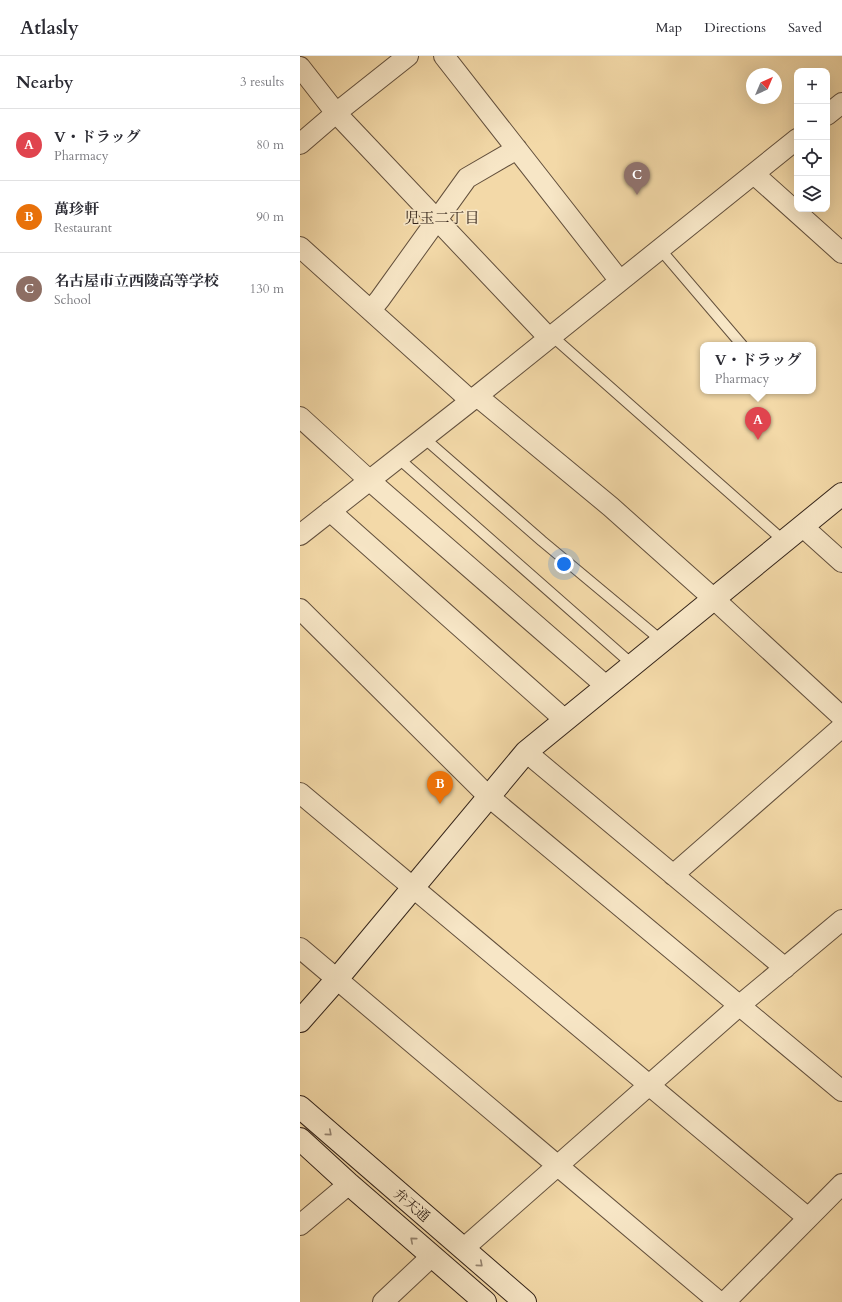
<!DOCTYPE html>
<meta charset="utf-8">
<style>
body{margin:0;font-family:Cardo,"Noto Serif JP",serif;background:#f2f2f3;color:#2b2b33}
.controls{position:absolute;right:12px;top:12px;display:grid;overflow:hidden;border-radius:8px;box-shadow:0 4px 16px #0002}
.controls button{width:36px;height:36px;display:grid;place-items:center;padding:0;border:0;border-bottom:1px solid #e1e1e2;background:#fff;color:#2b2b33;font:20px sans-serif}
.compass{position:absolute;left:446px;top:12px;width:36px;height:36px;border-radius:50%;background:#fff;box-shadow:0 4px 16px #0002;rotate:44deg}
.you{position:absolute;left:264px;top:508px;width:14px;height:14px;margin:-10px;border:3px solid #fff;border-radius:50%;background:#1a73e8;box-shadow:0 0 0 6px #1a73e833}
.badge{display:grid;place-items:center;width:26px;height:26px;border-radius:50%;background:#7c3aed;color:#fff;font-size:13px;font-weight:700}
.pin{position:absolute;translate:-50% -33px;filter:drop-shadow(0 1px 2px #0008)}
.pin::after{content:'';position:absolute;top:21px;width:14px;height:12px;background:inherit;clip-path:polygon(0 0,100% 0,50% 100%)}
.popup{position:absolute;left:400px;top:286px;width:116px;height:52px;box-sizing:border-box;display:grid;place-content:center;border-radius:8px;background:#fff;filter:drop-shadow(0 1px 3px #0005);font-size:13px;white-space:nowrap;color:#7c7c81}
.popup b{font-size:15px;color:#2b2b33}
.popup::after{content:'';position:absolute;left:50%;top:100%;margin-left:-8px;border:8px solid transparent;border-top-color:#fff}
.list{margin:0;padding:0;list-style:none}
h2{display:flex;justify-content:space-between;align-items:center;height:52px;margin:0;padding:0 16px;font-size:17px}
h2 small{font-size:13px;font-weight:400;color:#7c7c81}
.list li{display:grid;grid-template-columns:26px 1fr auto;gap:12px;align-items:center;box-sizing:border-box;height:72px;padding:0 16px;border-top:1px solid #e1e1e2}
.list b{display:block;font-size:15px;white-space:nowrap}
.list p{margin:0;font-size:13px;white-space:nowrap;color:#7c7c81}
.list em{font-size:13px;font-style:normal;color:#7c7c81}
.icon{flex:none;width:22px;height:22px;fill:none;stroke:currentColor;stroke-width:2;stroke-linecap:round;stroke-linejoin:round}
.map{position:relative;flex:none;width:542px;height:1246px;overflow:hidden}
header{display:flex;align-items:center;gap:24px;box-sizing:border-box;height:56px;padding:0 20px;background:#fff;border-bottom:1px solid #e1e1e2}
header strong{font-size:19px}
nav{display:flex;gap:22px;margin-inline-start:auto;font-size:14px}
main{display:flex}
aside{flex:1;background:#fff}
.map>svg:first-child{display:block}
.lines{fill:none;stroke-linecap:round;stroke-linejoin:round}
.lane-casing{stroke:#63503d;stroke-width:12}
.street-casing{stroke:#63503d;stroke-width:22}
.secondary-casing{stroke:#332319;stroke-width:24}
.lane{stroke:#f7e6c6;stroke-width:10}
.street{stroke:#f7e6c6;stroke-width:20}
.secondary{stroke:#f7e6c6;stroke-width:22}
.oneway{stroke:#958470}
.labels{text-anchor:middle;stroke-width:3.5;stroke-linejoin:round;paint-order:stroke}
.street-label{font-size:14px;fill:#332319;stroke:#f7e6c6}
.neighbourhood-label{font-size:15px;fill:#332319;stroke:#f7e6c6}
</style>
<header>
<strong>Atlasly</strong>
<nav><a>Map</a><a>Directions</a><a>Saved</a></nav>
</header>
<main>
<aside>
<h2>Nearby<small>3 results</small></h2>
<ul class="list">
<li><span class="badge" style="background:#e0444e">A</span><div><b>V・ドラッグ</b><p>Pharmacy</p></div><em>80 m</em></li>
<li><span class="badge" style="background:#e8710a">B</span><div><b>萬珍軒</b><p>Restaurant</p></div><em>90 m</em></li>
<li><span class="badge" style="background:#8d6e63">C</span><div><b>名古屋市立西陵高等学校</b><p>School</p></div><em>130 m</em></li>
</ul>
</aside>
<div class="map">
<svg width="542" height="1246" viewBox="0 0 542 1246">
<rect width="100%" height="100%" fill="#f3d9a8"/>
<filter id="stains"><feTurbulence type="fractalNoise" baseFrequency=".005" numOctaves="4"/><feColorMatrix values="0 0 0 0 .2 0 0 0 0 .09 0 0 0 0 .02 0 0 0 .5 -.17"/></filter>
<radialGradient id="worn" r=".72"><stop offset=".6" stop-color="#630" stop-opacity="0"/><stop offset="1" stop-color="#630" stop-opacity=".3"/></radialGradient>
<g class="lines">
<g class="lane-casing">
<path id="lane" d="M 360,193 L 442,289
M 252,280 L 484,485
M 124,382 L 242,485 L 362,585
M 98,402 L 333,609"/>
</g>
<g class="street-casing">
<path id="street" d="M 144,0 L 320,225
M 0,11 L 36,57 L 249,282
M 527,59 L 542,47
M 0,88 L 36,57 L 108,0
M 454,118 L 542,197
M 0,191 L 170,344
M 71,254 L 80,243 L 167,122 L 217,93
M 177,340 L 311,451 L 414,543 L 542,661
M 0,361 L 69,424 L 306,630
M 30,455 L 265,664
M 502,470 L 542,506
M 0,479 L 177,340 L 497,83
M 0,553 L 188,740 L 542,1035
M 226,696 L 485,912
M 0,737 L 508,1162
M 373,819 L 542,671
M 0,892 L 419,1246
M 0,1169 L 49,1128
M 163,1193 L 440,949 L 542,864
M 83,1246 L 132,1200
M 425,1246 L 542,1128"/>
</g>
<g class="secondary-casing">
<path id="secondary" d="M 0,965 L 37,923 L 226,696 L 542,438
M 0,1051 L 225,1246
M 0,1083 L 49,1128 L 185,1246"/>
</g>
<use href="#lane" class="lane"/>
<use href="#street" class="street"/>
<use href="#secondary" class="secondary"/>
</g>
<defs><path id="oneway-chevron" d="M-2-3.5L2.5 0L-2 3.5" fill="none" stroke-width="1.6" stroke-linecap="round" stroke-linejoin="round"/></defs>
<g class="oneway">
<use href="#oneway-chevron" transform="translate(29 1077) rotate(41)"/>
<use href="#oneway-chevron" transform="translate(113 1184) rotate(-139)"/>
<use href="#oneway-chevron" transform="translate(180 1208) rotate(41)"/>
</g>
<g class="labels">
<g class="street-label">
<text transform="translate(112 1149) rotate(41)" y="5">弁天通</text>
</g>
<g class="neighbourhood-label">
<text x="142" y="167">児玉二丁目</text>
</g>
</g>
<rect width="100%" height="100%" filter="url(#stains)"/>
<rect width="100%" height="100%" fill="url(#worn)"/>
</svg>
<div class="controls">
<button>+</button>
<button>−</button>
<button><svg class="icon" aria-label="locate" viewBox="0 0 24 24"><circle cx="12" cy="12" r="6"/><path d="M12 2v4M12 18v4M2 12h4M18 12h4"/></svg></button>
<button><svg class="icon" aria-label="layers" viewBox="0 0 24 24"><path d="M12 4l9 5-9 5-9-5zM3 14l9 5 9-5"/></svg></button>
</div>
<svg class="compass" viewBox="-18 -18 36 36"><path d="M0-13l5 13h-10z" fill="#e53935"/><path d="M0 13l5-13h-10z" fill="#7c7c81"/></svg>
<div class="you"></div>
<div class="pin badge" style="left:458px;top:384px;background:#e0444e">A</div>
<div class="popup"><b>V・ドラッグ</b>Pharmacy</div>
<div class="pin badge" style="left:140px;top:748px;background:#e8710a">B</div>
<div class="pin badge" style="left:337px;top:139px;background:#8d6e63">C</div>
</div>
</main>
